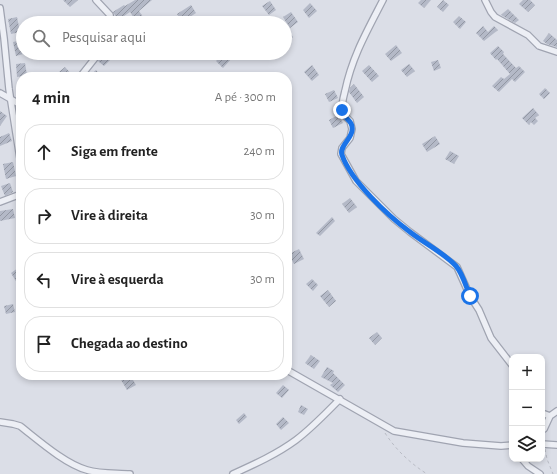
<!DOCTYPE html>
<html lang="pt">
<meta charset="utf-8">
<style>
body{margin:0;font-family:"Alegreya Sans",sans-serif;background:#f2f2f2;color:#222}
.controls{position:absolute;right:12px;bottom:12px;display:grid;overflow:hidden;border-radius:8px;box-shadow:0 2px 6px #0003}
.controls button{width:36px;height:36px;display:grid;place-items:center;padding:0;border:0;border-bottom:1px solid #e0e0e0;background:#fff;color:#222;font:20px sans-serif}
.stop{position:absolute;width:12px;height:12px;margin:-9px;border:3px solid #1a73e8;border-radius:50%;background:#fff}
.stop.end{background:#1a73e8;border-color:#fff;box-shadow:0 1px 4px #0008}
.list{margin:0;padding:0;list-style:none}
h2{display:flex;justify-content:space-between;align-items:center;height:52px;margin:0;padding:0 16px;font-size:17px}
h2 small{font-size:13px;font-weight:400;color:#767676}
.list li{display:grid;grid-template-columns:26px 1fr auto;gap:12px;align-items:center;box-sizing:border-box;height:56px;margin:0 8px 8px;padding:0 8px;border:1px solid #e0e0e0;border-radius:16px}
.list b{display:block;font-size:15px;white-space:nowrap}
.list em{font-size:13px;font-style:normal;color:#767676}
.icon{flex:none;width:22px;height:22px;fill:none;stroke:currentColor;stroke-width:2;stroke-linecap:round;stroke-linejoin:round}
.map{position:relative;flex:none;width:557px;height:474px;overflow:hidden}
.search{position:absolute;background:#fff;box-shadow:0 2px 6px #0003;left:16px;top:16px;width:276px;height:44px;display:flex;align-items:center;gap:10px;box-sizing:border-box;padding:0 14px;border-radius:22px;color:#767676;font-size:15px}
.panel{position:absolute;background:#fff;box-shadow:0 2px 6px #0003;left:16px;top:72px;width:276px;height:308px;border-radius:16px}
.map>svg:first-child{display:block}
.building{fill:url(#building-hatch)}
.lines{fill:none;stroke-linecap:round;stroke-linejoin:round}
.street-casing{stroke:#a0a4b1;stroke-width:8}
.path{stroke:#b9bcc5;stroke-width:1;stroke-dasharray:3 3;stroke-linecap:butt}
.street{stroke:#edeff5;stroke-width:5.5}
.route{stroke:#1a73e8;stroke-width:5}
</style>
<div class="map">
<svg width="557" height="474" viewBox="0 0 557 474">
<defs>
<pattern id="building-hatch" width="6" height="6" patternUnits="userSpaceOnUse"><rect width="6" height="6" fill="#b4b9c7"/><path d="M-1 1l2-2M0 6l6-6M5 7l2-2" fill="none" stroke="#9297a3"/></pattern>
</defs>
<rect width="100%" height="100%" fill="#dbdee7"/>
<path class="building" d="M 63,0 L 78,0 L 70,7 Z
M 135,0 L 152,0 L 139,11 L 143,17 L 136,21 L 130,12 L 118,20 L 113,12 L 124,5 L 125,6 Z
M 421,0 L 431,0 L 424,8 L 418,3 Z
M 443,0 L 449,5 L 443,12 L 437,7 Z
M 523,0 L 530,0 L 535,5 L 528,12 L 519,4 Z
M 270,1 L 276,10 L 269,15 L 262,6 Z
M 310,3 L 317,11 L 309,18 L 303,10 Z
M 191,5 L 196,13 L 182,22 L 177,14 Z
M 508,9 L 519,20 L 515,23 L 501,15 Z
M 291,12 L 298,22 L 290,28 L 283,17 Z
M 459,16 L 466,22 L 460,29 L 453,22 Z
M 17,17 L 20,32 L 11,34 L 8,19 Z
M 285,25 L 293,37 L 285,42 Z
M 483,26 L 488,32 L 494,26 L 498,30 L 484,41 L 476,33 Z
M 549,33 L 557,40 L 557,47 L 547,44 L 543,41 Z
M 22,40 L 23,54 L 16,56 L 13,42 Z
M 396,45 L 402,53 L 391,61 L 385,54 Z
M 498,46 L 504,52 L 503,54 L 516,68 L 519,66 L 525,72 L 515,82 L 512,79 L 499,92 L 492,86 L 501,77 L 504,79 L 510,74 L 497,59 L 496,60 L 490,53 Z
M 103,53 L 117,53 L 104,66 L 98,61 Z
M 224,53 L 227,53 L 232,58 L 223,68 L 216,61 Z
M 438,60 L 441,68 L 434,71 L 431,62 Z
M 25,63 L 27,75 L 17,77 L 16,64 Z
M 409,64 L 415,71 L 407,77 L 401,70 Z
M 312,65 L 319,75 L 312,81 L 304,72 Z
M 369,65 L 379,76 L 372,82 L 362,71 Z
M 65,67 L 72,75 L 69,77 L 63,77 L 59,72 Z
M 96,70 L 102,77 L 88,77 Z
M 354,84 L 364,97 L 357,103 L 349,92 L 350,88 Z
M 545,88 L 550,93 L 544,99 L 539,94 Z
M 334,90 L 338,98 L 329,102 L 325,94 Z
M 533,108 L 539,115 L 535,118 L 538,121 L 534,125 L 531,122 L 529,125 L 522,118 Z
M 0,111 L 7,116 L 0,126 Z
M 338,115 L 343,123 L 333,128 L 329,120 Z
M 9,133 L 12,141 L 0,146 L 0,137 Z
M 435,136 L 440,144 L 427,152 L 422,144 Z
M 450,151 L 459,156 L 454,164 L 445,159 Z
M 13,162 L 16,176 L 6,179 L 3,164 Z
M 10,183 L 13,192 L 5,196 L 1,186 Z
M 350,198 L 357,207 L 349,213 L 342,204 Z
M 13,209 L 15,218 L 0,221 L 0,211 Z
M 332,217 L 335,221 L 320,236 L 316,233 Z
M 299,249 L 304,259 L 294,264 L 289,254 Z
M 18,268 L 21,273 L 21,280 L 17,283 L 11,273 Z
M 312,279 L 318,285 L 313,291 L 306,284 Z
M 328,290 L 336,301 L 329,307 L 320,296 Z
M 13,304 L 15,312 L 6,314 L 4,306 Z
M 377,332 L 382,338 L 375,345 L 369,338 Z
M 311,355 L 320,361 L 314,369 L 305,363 Z
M 327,367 L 334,371 L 333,373 L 345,385 L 338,392 L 330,385 L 333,383 L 321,377 Z
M 126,375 L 130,375 L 136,385 L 127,390 L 120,378 Z
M 283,385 L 289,390 L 282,398 L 276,393 Z
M 301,405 L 308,409 L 304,415 L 298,412 Z
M 244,413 L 247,417 L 239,424 L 236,420 Z
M 283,417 L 289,423 L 281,430 L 276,424 Z"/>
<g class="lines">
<g class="street-casing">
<path id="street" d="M 96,0 L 110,15 L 111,23
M 383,0 C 367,31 352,57 345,91 C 343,99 341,106 342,113 L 350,121 L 352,129 L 350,138 L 342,148 L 341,154 L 356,181 L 394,219 L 410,232 L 457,267 L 470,296 L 479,310 L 491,338 L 512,365
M 485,0 L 491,12 L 495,17 L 528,35 L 539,46 L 557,52
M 0,8 L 4,38 L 9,89 L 21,165
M 80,77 L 99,53
M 0,93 L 21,105
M 0,202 L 21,194
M 287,370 L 394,431 L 463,443 L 501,446 L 512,445
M 542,413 L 550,416
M 0,422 L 13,424 L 20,426 C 38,440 65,464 87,470 C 100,474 116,473 130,474
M 542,430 L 544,429 L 550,416 L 557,411
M 542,444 L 557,445
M 522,459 L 528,466 L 540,474
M 233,474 C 255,464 277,454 296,440 C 312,428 326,413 340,399"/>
</g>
<path class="path" d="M 385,433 C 396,450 410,463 427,474
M 545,449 L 547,459 L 553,474"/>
<use href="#street" class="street"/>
</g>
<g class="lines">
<path class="route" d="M 342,110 C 343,119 354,120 352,131 C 351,139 339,147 342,155 C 351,181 387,215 410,232 C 424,243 444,253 456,266 C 463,274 466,287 470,296"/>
</g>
</svg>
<div class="controls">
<button>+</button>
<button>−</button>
<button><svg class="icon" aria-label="layers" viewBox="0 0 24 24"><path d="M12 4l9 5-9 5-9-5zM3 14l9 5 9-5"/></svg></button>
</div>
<div class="stop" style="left:470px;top:296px"></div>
<div class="stop end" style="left:342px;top:110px"></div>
<div class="search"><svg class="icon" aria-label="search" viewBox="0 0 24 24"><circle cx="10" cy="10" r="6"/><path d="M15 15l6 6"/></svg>Pesquisar aqui</div>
<section class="panel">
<h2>4 min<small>A pé · 300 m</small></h2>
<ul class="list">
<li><svg class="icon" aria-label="ahead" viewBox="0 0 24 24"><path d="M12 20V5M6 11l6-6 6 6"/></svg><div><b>Siga em frente</b></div><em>240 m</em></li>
<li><svg class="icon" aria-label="right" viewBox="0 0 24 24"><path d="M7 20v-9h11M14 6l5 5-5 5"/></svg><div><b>Vire à direita</b></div><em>30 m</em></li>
<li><svg class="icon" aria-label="left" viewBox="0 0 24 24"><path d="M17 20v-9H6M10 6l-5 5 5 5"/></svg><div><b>Vire à esquerda</b></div><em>30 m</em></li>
<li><svg class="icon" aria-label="arrive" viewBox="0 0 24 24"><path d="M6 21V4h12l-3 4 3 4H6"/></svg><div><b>Chegada ao destino</b></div></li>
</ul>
</section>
</div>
